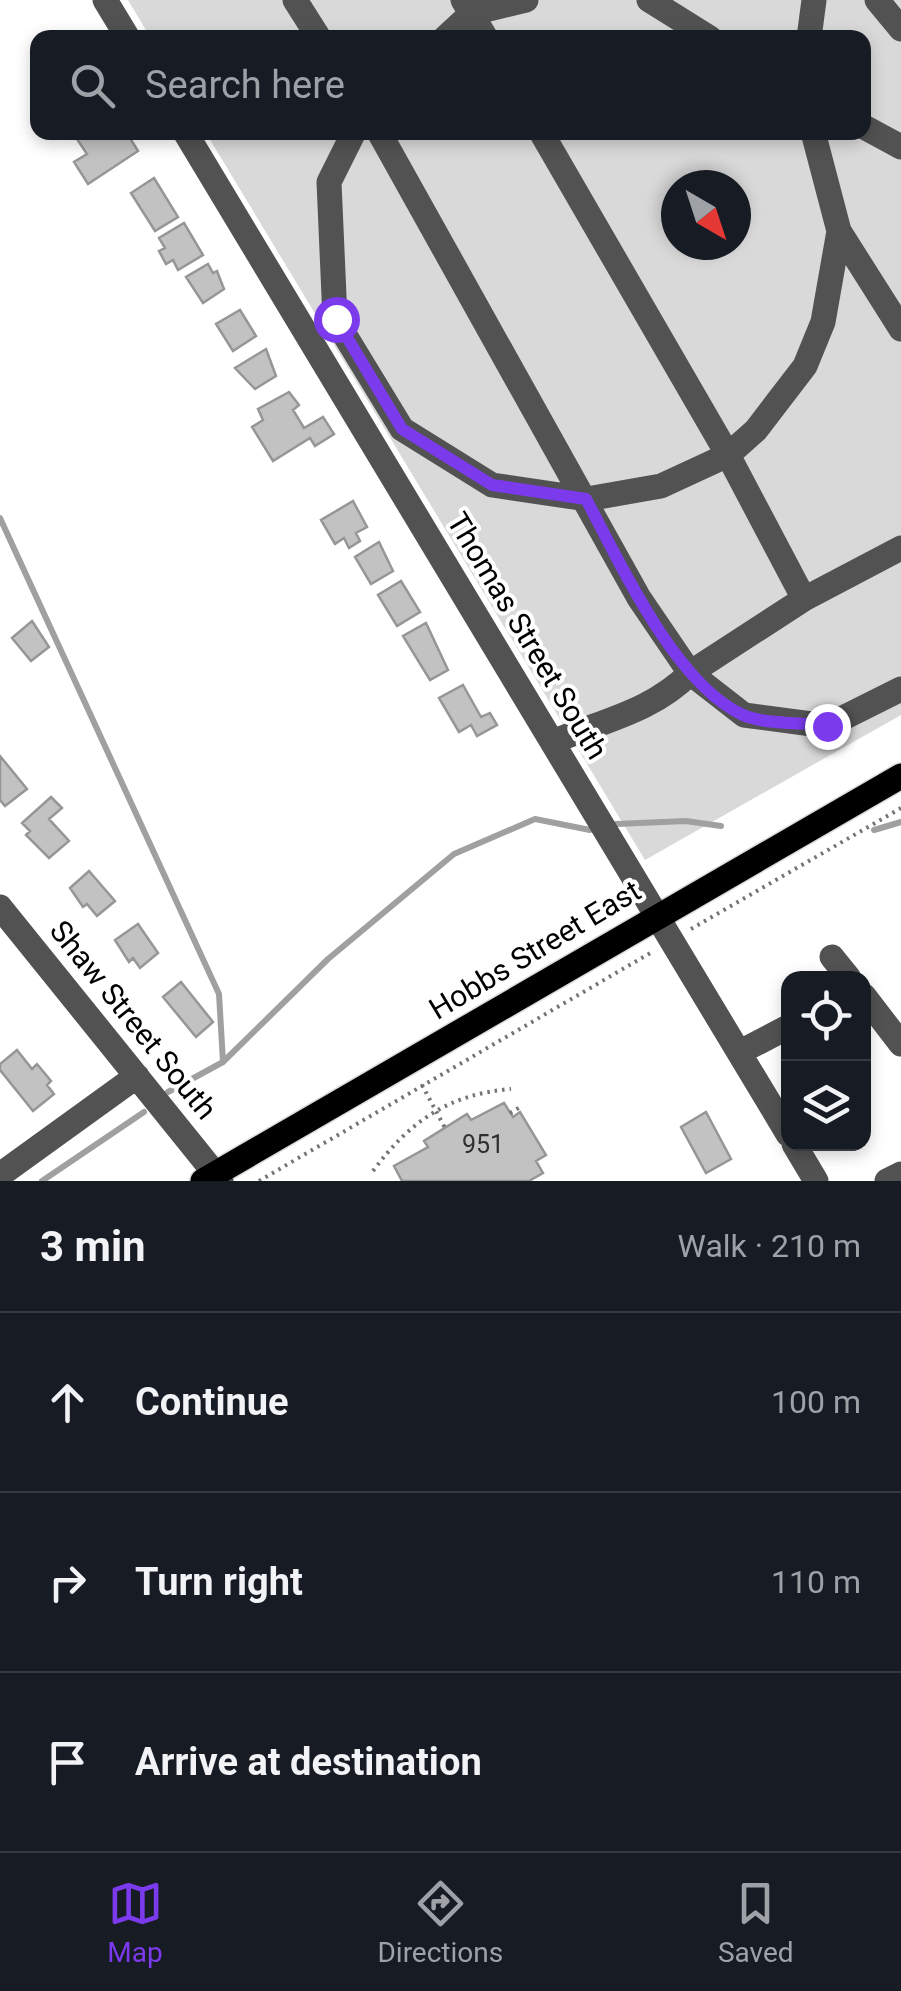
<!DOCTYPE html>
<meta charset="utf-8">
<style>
body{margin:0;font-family:Roboto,sans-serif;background:#242831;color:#f1f3f6}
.controls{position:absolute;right:30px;bottom:30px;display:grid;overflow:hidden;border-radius:20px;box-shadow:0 5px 15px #0003}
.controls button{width:90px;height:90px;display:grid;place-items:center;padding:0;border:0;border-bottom:2px solid #363941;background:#171b24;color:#f1f3f6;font:50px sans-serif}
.compass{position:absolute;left:661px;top:170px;width:90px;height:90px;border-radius:50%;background:#171b24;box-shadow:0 5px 15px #0003;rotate:141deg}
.stop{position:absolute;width:30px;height:30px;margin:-22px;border:8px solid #7c3aed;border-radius:50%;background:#fff}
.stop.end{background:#7c3aed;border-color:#fff;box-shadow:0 2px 10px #0008}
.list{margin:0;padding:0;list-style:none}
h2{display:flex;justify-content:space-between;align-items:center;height:130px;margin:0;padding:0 40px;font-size:42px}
h2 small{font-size:32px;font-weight:400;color:#9ea1a6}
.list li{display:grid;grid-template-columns:65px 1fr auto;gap:30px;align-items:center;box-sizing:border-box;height:180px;padding:0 40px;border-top:2px solid #363941}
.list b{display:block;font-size:38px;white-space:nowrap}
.list em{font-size:32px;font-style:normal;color:#9ea1a6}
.icon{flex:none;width:55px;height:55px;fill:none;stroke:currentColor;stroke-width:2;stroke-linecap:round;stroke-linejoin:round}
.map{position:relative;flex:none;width:901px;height:1181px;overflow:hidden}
.search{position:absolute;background:#171b24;box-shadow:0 5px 15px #0003;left:30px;right:30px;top:30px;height:110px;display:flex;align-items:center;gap:25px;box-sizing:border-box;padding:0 35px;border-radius:20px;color:#9ea1a6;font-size:38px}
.sheet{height:670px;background:#171b24}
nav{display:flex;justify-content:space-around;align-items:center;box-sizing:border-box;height:140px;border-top:2px solid #363941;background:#171b24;font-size:28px;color:#9ea1a6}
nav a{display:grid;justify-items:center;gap:5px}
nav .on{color:#7c3aed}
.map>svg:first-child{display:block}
.green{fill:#d9d9d9;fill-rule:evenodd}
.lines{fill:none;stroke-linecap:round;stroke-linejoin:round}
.stream{stroke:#a0a0a0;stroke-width:6}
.building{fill:#c2c2c2;stroke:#969696;stroke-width:2.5}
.major-casing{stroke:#dbdbdb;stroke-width:28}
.path{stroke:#747474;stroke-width:4;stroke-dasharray:2.5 5;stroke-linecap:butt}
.minor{stroke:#525252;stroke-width:25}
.major{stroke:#000;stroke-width:25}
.route{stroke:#7c3aed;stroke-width:12}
.labels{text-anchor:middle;stroke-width:8;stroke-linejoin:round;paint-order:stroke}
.number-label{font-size:25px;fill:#303030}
.street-label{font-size:30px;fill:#000;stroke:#fff}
</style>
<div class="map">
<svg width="901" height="1181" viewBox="0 0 901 1181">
<rect width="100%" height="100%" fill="#fff"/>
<path class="green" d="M 128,0 L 901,0 L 901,715 L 645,860 L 206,133 L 864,132 L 864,38 L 150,37 ZM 676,185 L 736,185 L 736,245 L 676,245 Z"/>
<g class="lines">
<path class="stream" d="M 0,518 L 219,994 L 223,1062
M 616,824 L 686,821 L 721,826
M 874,830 L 901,822
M 168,1092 L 223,1062 L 328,959 L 454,854 L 535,819 L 590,830
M 42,1181 L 144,1112"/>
</g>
<path class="building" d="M 87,132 L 131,132 L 128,135 L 138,151 L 88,184 L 74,162 L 87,154 L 77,139 Z
M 154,178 L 178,217 L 155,231 L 131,193 Z
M 184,223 L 203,255 L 178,270 L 173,260 L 166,264 L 159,251 L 165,248 L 159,238 Z
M 208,264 L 213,273 L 217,271 L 224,289 L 203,303 L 186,277 Z
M 240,310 L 256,336 L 233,351 L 216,324 Z
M 266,349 L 276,376 L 255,389 L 235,368 Z
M 289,392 L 299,405 L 293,410 L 304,428 L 323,417 L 334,434 L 315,446 L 310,438 L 273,461 L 252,427 L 263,420 L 258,409 Z
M 353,501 L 367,527 L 356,533 L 360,541 L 349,548 L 344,538 L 335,544 L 321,520 Z
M 379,542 L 393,571 L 371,584 L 355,557 Z
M 401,581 L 420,612 L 397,626 L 378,595 Z
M 32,621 L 49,647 L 31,661 L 12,638 Z
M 426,623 L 448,670 L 430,680 L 403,636 Z
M 463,685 L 481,717 L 490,713 L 497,725 L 477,736 L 471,725 L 459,732 L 439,698 Z
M 0,756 L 27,789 L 5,806 L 0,800 Z
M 51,797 L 62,808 L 49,819 L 69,841 L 49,858 L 26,835 L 30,831 L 22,823 Z
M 89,871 L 115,901 L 97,916 L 87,904 L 83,907 L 70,888 Z
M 138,924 L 158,953 L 140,968 L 133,958 L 129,962 L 115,940 Z
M 181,982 L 213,1022 L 196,1037 L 163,997 Z
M 17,1050 L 32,1069 L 37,1064 L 51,1081 L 47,1085 L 54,1094 L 33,1111 L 0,1070 L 0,1064 Z
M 504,1103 L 513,1117 L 520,1112 L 546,1155 L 536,1161 L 543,1173 L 529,1181 L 402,1181 L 394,1166 L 428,1147 L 424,1141 L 467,1114 L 471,1120 Z
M 706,1112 L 731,1159 L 706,1173 L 681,1127 Z"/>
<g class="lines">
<g class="major-casing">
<path id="major" d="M 203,1181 L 901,776"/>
</g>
<path class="path" d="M 691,929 L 901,808
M 422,1085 L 445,1128
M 510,1113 L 522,1106
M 373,1171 C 410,1121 449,1094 511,1089
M 259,1181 L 652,952"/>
<path class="minor" d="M 105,0 L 128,38
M 295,0 L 319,38
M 463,0 L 486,38
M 649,0 L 710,38
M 877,0 L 901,29
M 445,38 L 472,13 L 526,0
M 809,38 L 814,0
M 864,127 L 901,147
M 185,132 L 788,1134
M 354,132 L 329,182 L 335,319 L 402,429 L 492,485 L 587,499 L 661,486 L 728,455 L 756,430 L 805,366 L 823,322 L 839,231
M 379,132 L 639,598 L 690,673 L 804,599 L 901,548
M 541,132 L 728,455 L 804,599
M 813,132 L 839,231 L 901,329
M 553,742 C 601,721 652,712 690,673 L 744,715 L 827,726 L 901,689
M 0,907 L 221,1181
M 832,957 L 849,978
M 864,996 L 901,1044
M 740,1052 L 788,1027
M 794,1144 L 816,1181
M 0,1175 L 137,1076
M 887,1181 L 901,1174"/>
<use href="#major" class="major"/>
</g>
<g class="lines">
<path class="route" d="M 336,319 L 402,429 L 492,485 L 586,499 C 620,563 675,684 743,715 C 766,725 803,722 827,726"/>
</g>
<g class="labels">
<g class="number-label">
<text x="483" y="1153">951</text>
</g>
<g class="street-label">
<text transform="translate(527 636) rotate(59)" y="10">Thomas Street South</text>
<text transform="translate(535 950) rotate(-31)" y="10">Hobbs Street East</text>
<text transform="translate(133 1020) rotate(51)" y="10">Shaw Street South</text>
</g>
</g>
</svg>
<div class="controls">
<button><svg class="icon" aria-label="locate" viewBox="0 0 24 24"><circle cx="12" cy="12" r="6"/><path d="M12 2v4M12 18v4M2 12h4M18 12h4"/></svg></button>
<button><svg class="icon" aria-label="layers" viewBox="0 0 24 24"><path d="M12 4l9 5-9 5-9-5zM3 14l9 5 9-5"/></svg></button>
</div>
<svg class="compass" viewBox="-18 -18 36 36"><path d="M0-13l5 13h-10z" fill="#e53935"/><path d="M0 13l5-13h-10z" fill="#9ea1a6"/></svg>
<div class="stop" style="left:336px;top:319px"></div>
<div class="stop end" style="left:827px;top:726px"></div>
<div class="search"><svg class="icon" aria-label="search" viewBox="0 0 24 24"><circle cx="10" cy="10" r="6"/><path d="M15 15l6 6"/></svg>Search here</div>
</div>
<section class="sheet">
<h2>3 min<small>Walk · 210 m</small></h2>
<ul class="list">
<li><svg class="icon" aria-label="ahead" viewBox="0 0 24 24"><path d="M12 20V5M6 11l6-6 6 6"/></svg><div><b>Continue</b></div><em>100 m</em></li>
<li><svg class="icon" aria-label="right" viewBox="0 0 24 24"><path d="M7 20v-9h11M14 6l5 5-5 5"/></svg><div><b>Turn right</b></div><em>110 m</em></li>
<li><svg class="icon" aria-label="arrive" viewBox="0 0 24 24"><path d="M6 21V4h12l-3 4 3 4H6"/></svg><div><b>Arrive at destination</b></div></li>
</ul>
</section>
<nav>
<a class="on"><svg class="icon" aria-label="map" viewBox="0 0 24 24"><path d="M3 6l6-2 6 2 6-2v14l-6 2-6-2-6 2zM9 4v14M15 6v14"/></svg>Map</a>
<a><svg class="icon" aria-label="directions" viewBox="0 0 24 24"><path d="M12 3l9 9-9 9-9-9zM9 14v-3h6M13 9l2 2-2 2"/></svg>Directions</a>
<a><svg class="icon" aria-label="saved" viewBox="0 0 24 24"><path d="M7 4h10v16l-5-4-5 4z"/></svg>Saved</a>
</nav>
